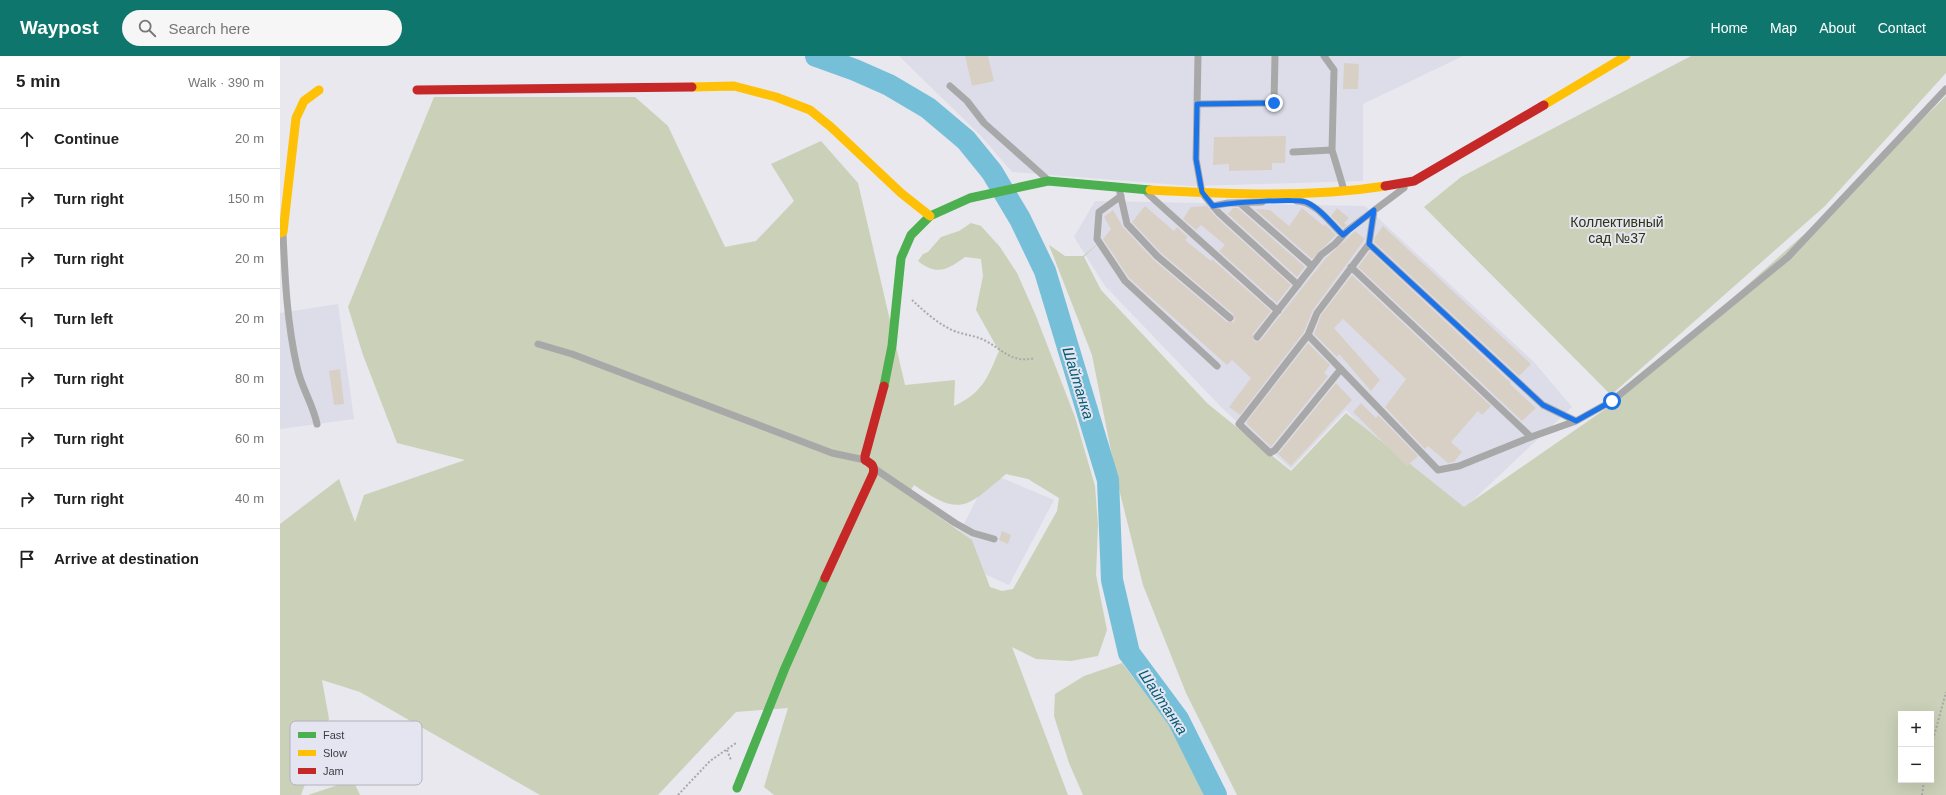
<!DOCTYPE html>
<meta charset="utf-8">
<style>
body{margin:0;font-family:Arial,sans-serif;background:#f6f6f6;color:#222}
.controls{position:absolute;right:12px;bottom:12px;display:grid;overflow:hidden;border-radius:0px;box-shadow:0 4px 16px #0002}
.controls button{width:36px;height:36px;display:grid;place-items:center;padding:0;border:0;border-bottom:1px solid #e0e0e0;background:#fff;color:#222;font:20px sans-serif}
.stop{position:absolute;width:12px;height:12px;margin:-9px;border:3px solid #1a73e8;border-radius:50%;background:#fff}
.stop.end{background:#1a73e8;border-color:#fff;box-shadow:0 1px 4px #0008}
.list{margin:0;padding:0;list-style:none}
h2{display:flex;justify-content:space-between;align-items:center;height:52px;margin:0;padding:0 16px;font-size:17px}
h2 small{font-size:13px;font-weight:400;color:#767676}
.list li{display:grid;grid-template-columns:26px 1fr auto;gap:12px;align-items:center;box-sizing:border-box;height:60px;padding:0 16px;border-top:1px solid #e0e0e0}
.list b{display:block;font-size:15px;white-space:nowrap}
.list em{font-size:13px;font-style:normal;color:#767676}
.icon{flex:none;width:22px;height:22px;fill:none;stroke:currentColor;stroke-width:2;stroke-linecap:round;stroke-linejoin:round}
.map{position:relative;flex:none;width:1666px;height:739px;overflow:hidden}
header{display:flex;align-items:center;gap:24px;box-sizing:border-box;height:56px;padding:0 20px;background:#0f766e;color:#fff}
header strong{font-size:19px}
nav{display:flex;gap:22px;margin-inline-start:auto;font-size:14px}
.search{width:280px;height:36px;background:#f6f6f6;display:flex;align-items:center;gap:10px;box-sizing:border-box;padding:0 14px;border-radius:22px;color:#767676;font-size:15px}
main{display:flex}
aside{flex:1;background:#fff}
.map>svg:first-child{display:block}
.built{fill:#ddddea}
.green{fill:#cad1b8;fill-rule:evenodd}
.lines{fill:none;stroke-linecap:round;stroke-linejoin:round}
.river{stroke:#76bfd8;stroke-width:22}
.building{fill:#d9d0c5}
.path{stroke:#a9a8aa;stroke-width:2;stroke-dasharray:2 2;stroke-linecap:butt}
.lane{stroke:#a9a8a9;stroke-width:7}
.fast{stroke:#4caf50;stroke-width:9}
.slow{stroke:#ffc107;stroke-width:9}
.jam{stroke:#c62828;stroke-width:9}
.route{stroke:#1a73e8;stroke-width:5}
.labels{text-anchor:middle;stroke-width:4;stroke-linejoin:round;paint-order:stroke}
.park-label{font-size:14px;fill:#2d3412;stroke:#e5e5f1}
.water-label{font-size:15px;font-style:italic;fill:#005b72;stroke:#e5e5f1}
.key{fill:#e5e5f1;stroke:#b2b2bc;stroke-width:1}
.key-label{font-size:11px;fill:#3c3c40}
</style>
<header>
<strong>Waypost</strong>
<div class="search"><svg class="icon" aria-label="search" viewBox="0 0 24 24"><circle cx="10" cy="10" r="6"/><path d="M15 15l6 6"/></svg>Search here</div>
<nav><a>Home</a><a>Map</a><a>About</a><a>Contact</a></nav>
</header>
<main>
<aside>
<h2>5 min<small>Walk · 390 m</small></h2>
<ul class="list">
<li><svg class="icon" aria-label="ahead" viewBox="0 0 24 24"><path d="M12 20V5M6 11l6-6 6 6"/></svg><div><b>Continue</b></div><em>20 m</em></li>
<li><svg class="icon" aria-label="right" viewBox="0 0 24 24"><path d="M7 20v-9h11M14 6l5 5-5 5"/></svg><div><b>Turn right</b></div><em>150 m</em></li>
<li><svg class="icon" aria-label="right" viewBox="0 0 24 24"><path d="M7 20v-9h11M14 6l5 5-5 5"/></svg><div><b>Turn right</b></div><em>20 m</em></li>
<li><svg class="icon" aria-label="left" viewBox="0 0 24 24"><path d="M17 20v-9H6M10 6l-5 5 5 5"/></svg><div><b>Turn left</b></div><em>20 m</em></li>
<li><svg class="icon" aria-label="right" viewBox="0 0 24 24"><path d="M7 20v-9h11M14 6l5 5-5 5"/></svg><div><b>Turn right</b></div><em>80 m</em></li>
<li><svg class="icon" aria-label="right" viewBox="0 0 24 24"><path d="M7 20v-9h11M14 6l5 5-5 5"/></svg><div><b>Turn right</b></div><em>60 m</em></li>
<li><svg class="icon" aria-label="right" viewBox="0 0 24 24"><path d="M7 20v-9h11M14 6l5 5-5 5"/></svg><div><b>Turn right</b></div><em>40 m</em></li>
<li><svg class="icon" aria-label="arrive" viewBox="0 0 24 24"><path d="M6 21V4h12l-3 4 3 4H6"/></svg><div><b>Arrive at destination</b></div></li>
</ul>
</aside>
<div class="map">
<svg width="1666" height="739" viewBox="0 0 1666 739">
<rect width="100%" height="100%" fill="#e8e8ee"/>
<path class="built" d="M 619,0 L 1183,0 L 1083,48 L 1083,125 L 912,130 L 732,116 L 701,80 Z
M 815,145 L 1085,150 L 1254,306 L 1292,351 L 1173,463 L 1066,354 L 1011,413 L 944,354 L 825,230 L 794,181 Z
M 58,248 L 74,363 L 0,373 L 0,257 Z
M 710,417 L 774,444 L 729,529 L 667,501 Z"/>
<path class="green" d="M 1411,0 L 1666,0 L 1666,17 L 1545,150 L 1331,339 L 1144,151 L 1181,121 Z
M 1666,40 L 1666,739 L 957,739 L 906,637 L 863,529 L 837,425 L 812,299 L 769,189 L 785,200 L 803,200 L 822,184 L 804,201 L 821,234 L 928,348 L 1011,415 L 1066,357 L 1184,451 L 1337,345 L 1549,156 ZM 1621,658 L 1651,658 L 1651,724 L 1621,724 Z
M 154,41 L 355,41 L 388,70 L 445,191 L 476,185 L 514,145 L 491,108 L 541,85 L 578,127 L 625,329 L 675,324 L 674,350 C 703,336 707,323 719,295 L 696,254 L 703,220 L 701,203 L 685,201 C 667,214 657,220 638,205 L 643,198 L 648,196 L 661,181 L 679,175 L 691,167 L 701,170 L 720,191 L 737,217 L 756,260 L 795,361 L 815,430 L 818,469 L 816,519 L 827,574 L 818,600 L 791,605 L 756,603 L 732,591 L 788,739 L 494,739 L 484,731 L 508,652 L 456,656 L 378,739 L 260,739 L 80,636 L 42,624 L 49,663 L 21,739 L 0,739 L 0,468 L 59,423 L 75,466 L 84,439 L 185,404 L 117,387 L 83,299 L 68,251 ZM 726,418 L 748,423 L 779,442 L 777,455 L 733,533 L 722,535 L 710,531 L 692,484 L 628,439 L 634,429 C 681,461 686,452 726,418 Z
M 842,607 L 896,677 L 924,739 L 803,739 L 789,707 L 774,660 L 775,638 L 804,620 Z
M 73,724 L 80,739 L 28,739 Z"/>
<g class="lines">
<path class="river" d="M 536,0 L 575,14 L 609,29 L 648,52 L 686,84 L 712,116 L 740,163 L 765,215 L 828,424 L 832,524 L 849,597 L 898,663 L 936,739"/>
</g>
<path class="building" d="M 685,0 L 708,0 L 714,25 L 692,30 Z
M 1064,7 L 1079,8 L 1078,33 L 1063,33 Z
M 1006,80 L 1005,107 L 992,107 L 992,114 L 949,115 L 949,108 L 933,109 L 934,81 Z
M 865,150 L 894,175 L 897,171 L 908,181 L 905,184 L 931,205 L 932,203 L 991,255 L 973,278 L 973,283 L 976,286 L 981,284 L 1045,203 L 1075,175 L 1085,183 L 1033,254 L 1024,276 L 960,359 L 949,351 L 971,322 L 952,304 L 947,309 L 849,222 L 823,183 L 831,173 L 824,161 L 833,154 L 843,171 L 874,204 L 947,266 L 954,266 L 955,263 L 953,258 L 880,196 L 852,166 Z
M 927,150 L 936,161 L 1011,229 L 997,247 L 939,195 L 945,189 L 921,169 L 916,174 L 903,163 L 911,151 Z
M 953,152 L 958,152 L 1025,211 L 1017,221 L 948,158 Z
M 1022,152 L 1044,170 L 1045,168 L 1056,179 L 1032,203 L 975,153 L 990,154 L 1009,170 Z
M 1057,152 L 1069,162 L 1064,167 L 1067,169 L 1063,172 L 1051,160 Z
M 1103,170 L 1251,308 L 1239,320 L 1094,186 L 1095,181 Z
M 1090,195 L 1231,327 L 1230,328 L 1256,352 L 1242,365 L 1078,211 Z
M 1072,219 L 1211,350 L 1202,359 L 1198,355 L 1171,386 L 1182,396 L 1174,406 L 1168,407 L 1148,390 L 1145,393 L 1105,351 L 1126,323 L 1063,263 L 1054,272 L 1100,324 L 1091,335 L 1059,298 L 1057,301 L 1034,278 L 1041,259 Z
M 1028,287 L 1050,309 L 1044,317 L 1048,320 L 991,391 L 967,368 L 967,365 Z
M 60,313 L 64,348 L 54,349 L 49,315 Z
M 1056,327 L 1072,344 L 1011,410 L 998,398 Z
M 1081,347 L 1096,362 L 1098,359 L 1138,400 L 1127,410 L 1073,356 Z
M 722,475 L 731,479 L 728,488 L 719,484 Z"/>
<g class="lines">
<path class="path" d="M 632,244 C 645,256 660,270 677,276 C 686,279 696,280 704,284 C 722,293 732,308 755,302
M 1651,691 L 1666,636
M 447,694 L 451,704
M 398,739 L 430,705 L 456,687
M 1642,739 L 1644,724"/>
<path class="lane" d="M 918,0 L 916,103 L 922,137 L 939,157 L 1018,229
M 1044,0 L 1054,14 L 1052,94 L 1064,134
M 670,30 L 687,45 L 704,67 L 767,123
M 917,48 L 994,47 L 995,0
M 1013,96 L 1052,94
M 840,137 L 847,168 L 877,200 L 950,262
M 867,137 L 998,255
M 841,140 L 819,156 L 817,183 L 845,225 L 937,310
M 1017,145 C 1035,145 1050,167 1063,179
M 960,147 L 1032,210
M 933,150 L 948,147 L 982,146
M 3,178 C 5,223 7,267 17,311 C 21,331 33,348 37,368
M 1089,188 L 1263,349 L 1296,365 L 1332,345 L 1508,201 L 1666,33
M 1071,211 L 1251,381
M 1028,279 L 1158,414 L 1179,410 L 1251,381 L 1296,365
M 977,281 L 1041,199 L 1055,188 L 1068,174 L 1124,132
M 258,288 L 292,298 L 552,397 L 585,404
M 1061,313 L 995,394 L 990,397 L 959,368 L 1028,279 L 1037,257 L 1089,188 L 1094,155
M 595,413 L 675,467 L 693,477 L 714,483"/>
<path class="fast" d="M 604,330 L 612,290 L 621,202 L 631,179 L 650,160 L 690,142 L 768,125 L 870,134
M 457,732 L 505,612 L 545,522"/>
<path class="slow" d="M 412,31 L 454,30 L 496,41 L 530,54 L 551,71 L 621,137 L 650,160
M 1264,49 L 1346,0
M 870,134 C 947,138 1029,142 1105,130
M 0,177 L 3,176 L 16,62 L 24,45 L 39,34"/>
<path class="jam" d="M 137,34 L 412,31
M 1105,130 L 1134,125 L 1264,49
M 545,522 L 593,418 C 595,410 592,408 585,404 L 585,400 L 604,330"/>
</g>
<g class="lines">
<path class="route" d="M 994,47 L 917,48 L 916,103 L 922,136 L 933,150 C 946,147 1016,142 1026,146 C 1040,152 1052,168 1063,179 L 1094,154 L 1089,188 L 1263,349 L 1296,365 L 1332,345"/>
</g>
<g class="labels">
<g class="park-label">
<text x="1337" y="171">Коллективный<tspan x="1337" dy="16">сад №37</tspan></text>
</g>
<g class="water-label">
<text transform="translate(798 327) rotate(73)" y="5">Шайтанка</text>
<text transform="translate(883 646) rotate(56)" y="5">Шайтанка</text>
</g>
</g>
<rect x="10" y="665" width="132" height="64" rx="6" class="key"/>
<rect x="18" y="676" width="18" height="6" fill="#4caf50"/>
<rect x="18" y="694" width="18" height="6" fill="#ffc107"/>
<rect x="18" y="712" width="18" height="6" fill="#c62828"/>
<g class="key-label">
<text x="43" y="683">Fast</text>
<text x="43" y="701">Slow</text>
<text x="43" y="719">Jam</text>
</g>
</svg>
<div class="controls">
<button>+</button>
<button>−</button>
</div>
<div class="stop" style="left:1332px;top:345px"></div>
<div class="stop end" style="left:994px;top:47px"></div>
</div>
</main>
